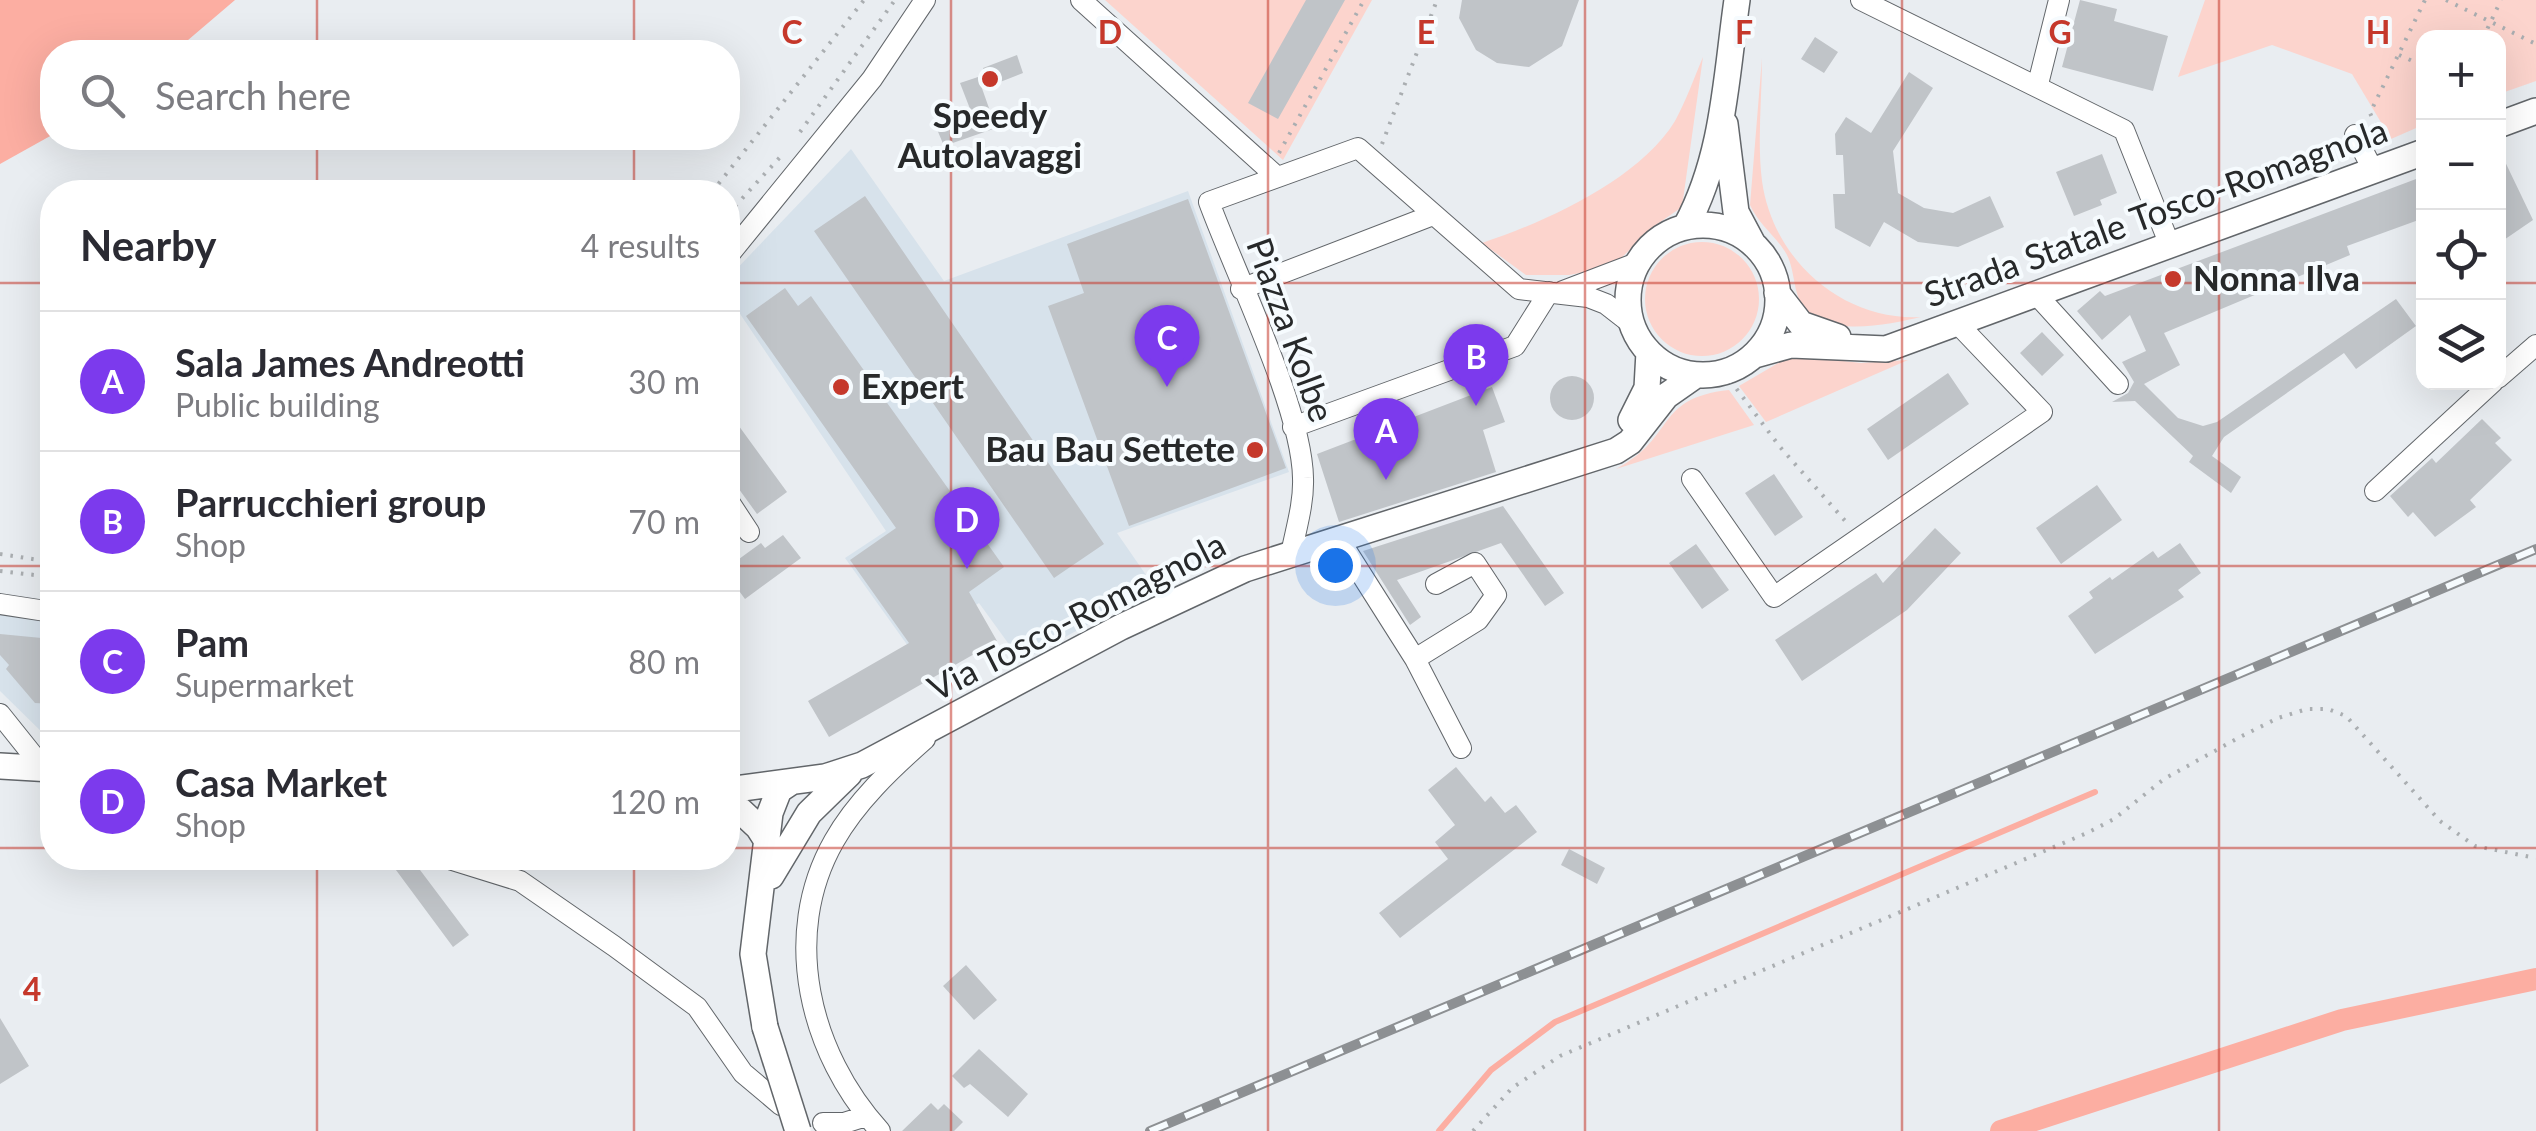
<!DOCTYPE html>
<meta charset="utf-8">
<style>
body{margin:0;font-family:Lato,sans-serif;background:#f2f2f3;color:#2b2b33}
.controls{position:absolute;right:30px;top:30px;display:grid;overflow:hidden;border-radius:20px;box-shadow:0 10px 40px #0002}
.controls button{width:90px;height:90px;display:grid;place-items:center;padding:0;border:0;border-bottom:2px solid #e1e1e2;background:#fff;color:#2b2b33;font:50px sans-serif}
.you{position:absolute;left:1335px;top:565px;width:35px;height:35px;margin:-25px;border:8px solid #fff;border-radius:50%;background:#1a73e8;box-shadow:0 0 0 15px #1a73e833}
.badge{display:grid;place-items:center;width:65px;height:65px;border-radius:50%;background:#7c3aed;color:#fff;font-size:32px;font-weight:700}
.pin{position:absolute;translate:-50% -82px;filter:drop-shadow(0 2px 5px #0008)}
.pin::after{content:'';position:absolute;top:52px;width:35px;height:30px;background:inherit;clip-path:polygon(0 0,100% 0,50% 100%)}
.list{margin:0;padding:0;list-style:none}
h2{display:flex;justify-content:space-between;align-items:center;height:130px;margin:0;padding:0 40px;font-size:42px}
h2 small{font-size:32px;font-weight:400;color:#7c7c81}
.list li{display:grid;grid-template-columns:65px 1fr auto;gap:30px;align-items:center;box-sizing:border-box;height:140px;padding:0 40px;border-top:2px solid #e1e1e2}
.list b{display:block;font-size:38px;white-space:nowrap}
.list p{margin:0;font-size:32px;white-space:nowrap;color:#7c7c81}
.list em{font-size:32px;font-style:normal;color:#7c7c81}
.icon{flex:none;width:55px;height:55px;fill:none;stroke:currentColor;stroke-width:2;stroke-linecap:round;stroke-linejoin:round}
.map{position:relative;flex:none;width:2536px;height:1131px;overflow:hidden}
.search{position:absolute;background:#fff;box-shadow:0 10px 40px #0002;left:40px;top:40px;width:700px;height:110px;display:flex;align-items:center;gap:25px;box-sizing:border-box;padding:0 35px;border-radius:40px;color:#7c7c81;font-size:38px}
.panel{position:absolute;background:#fff;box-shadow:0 10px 40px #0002;left:40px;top:180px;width:700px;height:690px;border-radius:40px}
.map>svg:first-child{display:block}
.built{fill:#d7e2eb}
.green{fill:#fcd4cd}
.water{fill:#fcaea2}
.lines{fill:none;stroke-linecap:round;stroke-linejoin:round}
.stream{stroke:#fcaea2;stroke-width:6}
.canal{stroke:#fcaea2;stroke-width:22}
.building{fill:#c0c4c8}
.minor-casing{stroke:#62666a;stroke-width:22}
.major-casing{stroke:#62666a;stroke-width:28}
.path{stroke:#aaaeb1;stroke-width:4;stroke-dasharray:2.5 8;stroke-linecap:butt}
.minor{stroke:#fff;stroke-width:20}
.major{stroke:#fff;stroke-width:25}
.rail-casing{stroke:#8d9093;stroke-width:10}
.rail{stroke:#f6fbfe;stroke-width:6;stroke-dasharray:19;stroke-linecap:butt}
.major-bridge-casing{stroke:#62666a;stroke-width:28;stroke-linecap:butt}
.major-bridge{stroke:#fff;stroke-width:25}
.grid{fill:none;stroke:#c5382b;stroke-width:2.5;stroke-opacity:0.55}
.poi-dot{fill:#c5382b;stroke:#f6fbfe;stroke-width:4}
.labels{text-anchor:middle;stroke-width:8;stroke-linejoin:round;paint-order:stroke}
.poi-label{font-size:35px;font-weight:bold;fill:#27292a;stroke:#f6fbfe;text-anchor:start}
.street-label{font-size:35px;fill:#27292a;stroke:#f6fbfe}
.grid-label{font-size:32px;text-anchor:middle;font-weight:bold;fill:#c5382b;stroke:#f6fbfe;stroke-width:8;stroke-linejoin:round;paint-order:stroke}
</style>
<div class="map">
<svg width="2536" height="1131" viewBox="0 0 2536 1131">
<rect width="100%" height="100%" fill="#e9edf1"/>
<path class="built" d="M 851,149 L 944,281 L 1188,191 L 1289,472 L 1117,533 L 1155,588 L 1021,661 L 979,603 L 908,646 L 845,558 L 886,531 L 728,296 L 728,278 Z
M 0,612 L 52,620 L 52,742 L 0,691 Z"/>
<path class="green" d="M 1105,0 L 1372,0 L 1283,160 Z
M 2205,0 L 2536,0 L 2536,81 L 2499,94 L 2498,38 L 2424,38 L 2423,125 L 2391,139 L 2352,74 L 2272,45 L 2178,77 Z
M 1703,57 L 1682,207 L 1653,227 L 1612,267 L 1569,275 L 1526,275 L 1482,243 C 1545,222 1639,180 1675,121 C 1686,101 1694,78 1703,57 Z
M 1762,58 C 1762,98 1757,141 1762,181 C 1773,260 1842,321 1921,317 C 1889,324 1827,339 1803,306 C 1793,292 1795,271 1787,255 C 1777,237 1759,225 1750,205 Z
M1645 299a57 57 0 1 1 114 0a57 57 0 1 1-114 0Z
M 1792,355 L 1861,363 L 1908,360 L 1766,422 L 1739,386 Z
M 1729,390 L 1754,425 L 1616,469 C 1677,437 1654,398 1729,390 Z"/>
<path class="water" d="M 0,0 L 235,0 L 174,52 L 52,52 L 52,135 L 0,164 Z"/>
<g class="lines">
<path class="stream" d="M 1439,1131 L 1491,1070 L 1555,1022 L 2095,792"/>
<path class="canal" d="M 2001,1131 L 2342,1020 L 2536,979"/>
</g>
<path class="building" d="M 1306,0 L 1345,0 L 1278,119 L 1248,103 Z
M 1462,0 L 1579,0 L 1562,46 L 1529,67 L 1497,63 L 1476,50 L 1459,18 Z
M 2080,0 L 2117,9 L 2114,21 L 2168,36 L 2153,91 L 2062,67 Z
M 1815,37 L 1838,52 L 1824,73 L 1801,59 Z
M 1017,55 L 1023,73 L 990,86 L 983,68 Z
M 1909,72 L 1933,88 L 1893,151 L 1898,193 L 1924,208 L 1953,213 L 1990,196 L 2004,227 L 1958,247 L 1918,242 L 1884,222 L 1870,247 L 1835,228 L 1833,194 L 1845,194 L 1843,155 L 1836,155 L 1835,134 L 1846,117 L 1871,133 Z
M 978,77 L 996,128 L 944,146 L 936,127 L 972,114 L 960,83 Z
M 2498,147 L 2533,220 L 2498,244 Z
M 2102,154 L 2117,193 L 2100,200 L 2102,205 L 2074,216 L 2056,172 Z
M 2424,176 L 2424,218 L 2347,246 L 2350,255 L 2164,333 L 2180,365 L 2144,384 L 2178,418 L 2203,426 L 2217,422 L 2396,299 L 2416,326 L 2356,369 L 2344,353 L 2224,437 L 2212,456 L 2241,477 L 2231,493 L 2189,462 L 2193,456 L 2135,401 L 2112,402 L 2128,393 L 2134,382 L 2122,362 L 2146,351 L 2130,315 L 2102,340 L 2077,311 L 2100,291 L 2105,296 Z
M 865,196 L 1104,544 L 1054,578 L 814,231 Z
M 1188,199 L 1286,468 L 1129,526 L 1048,306 L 1084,293 L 1067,244 Z
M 785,288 L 798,306 L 811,296 L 1004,567 L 969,592 L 997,641 L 829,737 L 808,701 L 909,643 L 850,560 L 896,528 L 746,316 Z
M 2042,332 L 2064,355 L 2042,376 L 2020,353 Z
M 1948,373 L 1969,404 L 1888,460 L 1867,429 Z
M1550 398a22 22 0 1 1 44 0a22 22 0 1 1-44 0Z
M 1492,387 L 1505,422 L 1483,430 L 1496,472 L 1339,522 L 1317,454 Z
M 728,411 L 787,492 L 757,514 L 728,474 Z
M 2482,419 L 2501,438 L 2495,443 L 2512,460 L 2470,500 L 2476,507 L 2435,537 L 2413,512 L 2408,517 L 2390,496 L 2432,458 L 2436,463 Z
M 1774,474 L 1803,517 L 1775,536 L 1745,493 Z
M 2097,485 L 2122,520 L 2061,564 L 2036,528 Z
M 1503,506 L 1564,593 L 1545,606 L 1501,543 L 1397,580 L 1421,617 L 1410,625 L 1363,551 Z
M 1935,528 L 1961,553 L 1907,610 L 1802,681 L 1775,640 L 1876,573 L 1883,583 Z
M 783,535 L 801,558 L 745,599 L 728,576 L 728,542 L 739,559 L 761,543 L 765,548 Z
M 2180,543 L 2201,573 L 2178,590 L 2184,597 L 2095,654 L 2068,616 L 2093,598 L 2089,592 L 2110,577 L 2112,580 L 2153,551 L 2158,558 Z
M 1696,544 L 1729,590 L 1702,609 L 1669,563 Z
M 0,634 L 52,639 L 52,704 L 35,703 L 6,669 L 9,665 L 0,655 Z
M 1456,767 L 1485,802 L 1491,796 L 1505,813 L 1516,805 L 1537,832 L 1400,938 L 1379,913 L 1448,859 L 1435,842 L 1455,825 L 1428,790 Z
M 1569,849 L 1605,868 L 1597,884 L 1561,865 Z
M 405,858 L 411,858 L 469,935 L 453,947 L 393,866 Z
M 966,965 L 997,1000 L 974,1020 L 943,986 Z
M 0,1018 L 29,1066 L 0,1084 Z
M 979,1049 L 1028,1094 L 1008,1117 L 970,1084 L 964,1088 L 952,1076 Z
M 931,1103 L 938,1110 L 944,1104 L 963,1122 L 954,1131 L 902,1131 Z"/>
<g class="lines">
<g class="minor-casing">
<path id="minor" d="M 1081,0 L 1276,176
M 1861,0 L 2124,130 L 2169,243
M 2038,84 L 2059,0
M 2355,135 L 2373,170
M 728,256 L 872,79 L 925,0
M 1241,289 L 1433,215
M 1563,291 L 1634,264
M 2036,294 L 2118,384
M 2498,378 L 2536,345
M 1293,427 L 1515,346 L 1549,292
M 1692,479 L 1774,597 L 2042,412 L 1958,324
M 2375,491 L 2493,382
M 728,500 L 749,532
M 1339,539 L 1415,659 L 1478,620 L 1496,595 L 1475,563 L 1436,584
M 1291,554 C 1296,529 1304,503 1303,478 C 1302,408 1235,273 1209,202 L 1358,148 L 1519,289 L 1588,297 L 1606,304 L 1633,325
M 0,604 L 52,612
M 1415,659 L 1461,748
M 0,714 L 44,769
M 446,858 L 520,881 L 614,946 L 697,1007 L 743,1073 L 781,1105
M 823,1123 L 844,1123 L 866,1116
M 880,1131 C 810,1054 780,936 834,841 C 856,802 891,769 925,739"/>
</g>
<g class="major-casing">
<path id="major" d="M 1725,124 L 1736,212 L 1753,244
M 2498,125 L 2536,111
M1628 300a75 75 0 1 1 150 0a75 75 0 1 1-150 0Z
M 1686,226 C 1724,156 1726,77 1737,0
M 1777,293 L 1801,324 L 1838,337
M 1755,355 L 1791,345 L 1886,349 L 2424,152
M 1631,420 L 1647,388 L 1649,352
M 0,766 L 52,769
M 728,790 L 825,777 L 862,765 L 1121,627 L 1245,569 L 1616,451 L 1630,442 L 1666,396 L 1696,375
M 728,799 L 758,827 L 769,844
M 771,876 L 809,813 L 849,774
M 765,1027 L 753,954 L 770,813 L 779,790 L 791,782"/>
</g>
<path class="path" d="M 2446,0 L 2536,44
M 2483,38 L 2501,0
M 2399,55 L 2424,66
M 800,132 L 895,0
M 2380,135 L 2370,113 L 2425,0
M 1382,144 L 1437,0
M 1279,153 L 1364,0
M 712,192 L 864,0
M 728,214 L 782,155
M 1724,372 L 1780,447 L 1847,523
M 0,554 L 52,562
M 0,571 L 52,577
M 1473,1131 L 1512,1088 L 1560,1056 L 2087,833 L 2114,819 L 2164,779 L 2240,737 L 2278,718 L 2307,709 L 2328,709 L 2346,716 L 2440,821 L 2475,846 L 2536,858"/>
<use href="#minor" class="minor"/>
<use href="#major" class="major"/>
<g class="rail-casing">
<path id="rail" d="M 1150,1131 L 2536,549"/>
</g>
<use href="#rail" class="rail"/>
<g class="major-bridge-casing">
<path id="major-bridge" d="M 765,1027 L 798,1131"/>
</g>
<use href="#major-bridge" class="major-bridge"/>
</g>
<path class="grid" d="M 317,0 L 317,52M 634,0 L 634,52M 951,0 L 951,1131M 1268,0 L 1268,1131M 1585,0 L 1585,1131M 1902,0 L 1902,1131M 2219,0 L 2219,1131M 317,138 L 317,192M 634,138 L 634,192M 0,283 L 52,283M 728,283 L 2424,283M 2498,283 L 2536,283M 0,566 L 52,566M 728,566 L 2536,566M 0,848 L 52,848M 728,848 L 2536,848M 317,858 L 317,1131M 634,858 L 634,1131"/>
<g class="poi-dot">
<circle cx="990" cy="79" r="10"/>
<circle cx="2173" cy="279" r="10"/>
<circle cx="841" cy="387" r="10"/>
<circle cx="1255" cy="450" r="10"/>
</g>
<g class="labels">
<g class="poi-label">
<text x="990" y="128" text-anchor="middle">Speedy<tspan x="990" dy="40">Autolavaggi</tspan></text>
<text x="2193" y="291">Nonna Ilva</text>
<text x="861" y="399">Expert</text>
<text x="1235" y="462" text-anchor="end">Bau Bau Settete</text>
</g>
<g class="street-label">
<text transform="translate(2156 213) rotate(-20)" y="12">Strada Statale Tosco-Romagnola</text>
<text transform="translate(1290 330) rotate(70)" y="12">Piazza Kolbe</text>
<text transform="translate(1077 617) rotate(-27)" y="12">Via Tosco-Romagnola</text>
</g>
</g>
<g class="grid-label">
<text x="792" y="44">C</text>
<text x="1110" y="44">D</text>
<text x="1426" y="44">E</text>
<text x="1744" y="44">F</text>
<text x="2060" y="44">G</text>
<text x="2378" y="44">H</text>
<text x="32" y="1001">4</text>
</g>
</svg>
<div class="controls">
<button>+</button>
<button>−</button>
<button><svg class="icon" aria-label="locate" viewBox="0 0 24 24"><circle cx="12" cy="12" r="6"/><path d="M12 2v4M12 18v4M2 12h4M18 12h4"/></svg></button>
<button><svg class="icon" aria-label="layers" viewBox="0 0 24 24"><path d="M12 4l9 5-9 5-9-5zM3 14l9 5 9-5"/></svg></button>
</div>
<div class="you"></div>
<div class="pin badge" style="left:1386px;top:480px">A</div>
<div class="pin badge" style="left:1476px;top:406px">B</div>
<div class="pin badge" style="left:1167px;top:387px">C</div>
<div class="pin badge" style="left:967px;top:569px">D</div>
<div class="search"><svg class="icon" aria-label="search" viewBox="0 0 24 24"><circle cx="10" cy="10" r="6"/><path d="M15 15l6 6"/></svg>Search here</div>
<section class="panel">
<h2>Nearby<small>4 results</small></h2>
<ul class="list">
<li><span class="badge">A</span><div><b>Sala James Andreotti</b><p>Public building</p></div><em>30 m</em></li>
<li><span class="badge">B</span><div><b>Parrucchieri group</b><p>Shop</p></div><em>70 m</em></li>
<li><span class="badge">C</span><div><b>Pam</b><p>Supermarket</p></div><em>80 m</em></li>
<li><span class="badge">D</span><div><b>Casa Market</b><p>Shop</p></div><em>120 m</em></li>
</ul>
</section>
</div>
